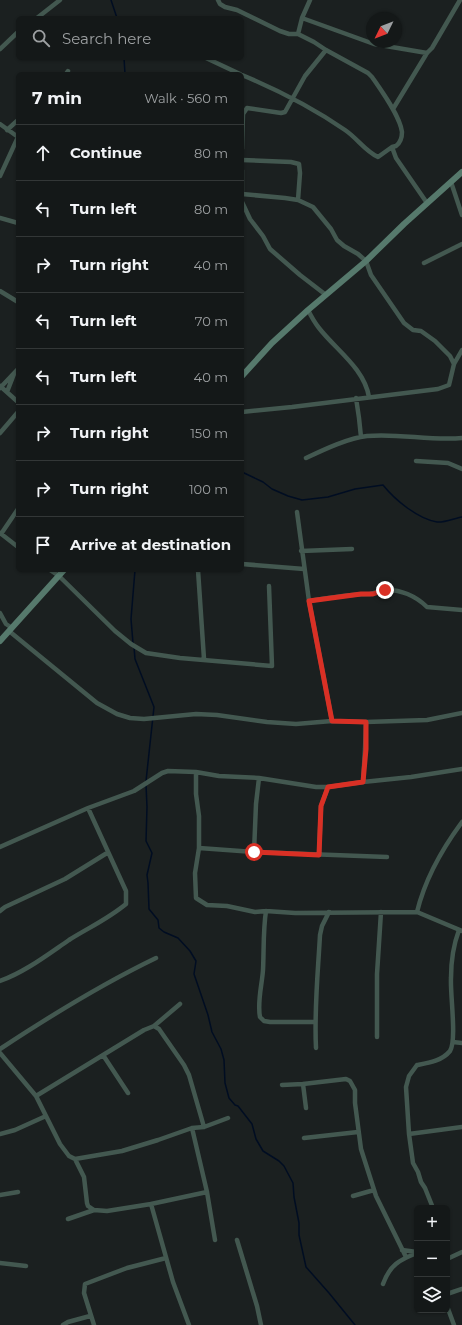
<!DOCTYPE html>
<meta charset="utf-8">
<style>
body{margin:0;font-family:Montserrat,sans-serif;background:#212525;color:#f1f3f6}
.controls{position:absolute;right:12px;bottom:12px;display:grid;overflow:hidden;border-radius:6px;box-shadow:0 1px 3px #0004}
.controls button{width:36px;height:36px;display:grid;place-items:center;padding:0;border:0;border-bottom:1px solid #333737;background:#141818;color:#f1f3f6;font:20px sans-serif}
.compass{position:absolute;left:366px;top:12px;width:36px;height:36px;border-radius:50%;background:#141818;box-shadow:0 1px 3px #0004;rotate:227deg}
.stop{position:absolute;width:12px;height:12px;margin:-9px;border:3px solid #d93025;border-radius:50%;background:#fff}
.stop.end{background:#d93025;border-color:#fff;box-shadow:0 1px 4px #0008}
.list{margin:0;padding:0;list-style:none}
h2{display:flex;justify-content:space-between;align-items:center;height:52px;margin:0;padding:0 16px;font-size:17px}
h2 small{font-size:13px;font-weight:400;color:#9da0a2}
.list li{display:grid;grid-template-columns:26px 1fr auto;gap:12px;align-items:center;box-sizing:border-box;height:56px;padding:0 16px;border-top:1px solid #333737}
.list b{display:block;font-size:15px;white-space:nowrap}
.list em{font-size:13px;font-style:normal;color:#9da0a2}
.icon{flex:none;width:22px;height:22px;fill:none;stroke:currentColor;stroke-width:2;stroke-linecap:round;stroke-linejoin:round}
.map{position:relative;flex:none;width:462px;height:1325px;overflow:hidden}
.search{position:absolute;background:#141818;box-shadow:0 1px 3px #0004;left:16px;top:16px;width:228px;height:44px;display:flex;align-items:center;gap:10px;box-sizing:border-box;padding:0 14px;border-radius:6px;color:#9da0a2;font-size:15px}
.panel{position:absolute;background:#141818;box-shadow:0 1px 3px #0004;left:16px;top:72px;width:228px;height:500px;border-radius:6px}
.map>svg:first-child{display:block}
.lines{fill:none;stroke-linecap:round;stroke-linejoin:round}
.stream{stroke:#000d22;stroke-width:1.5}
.street{stroke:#435850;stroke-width:4.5}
.secondary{stroke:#56796c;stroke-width:6}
.route{stroke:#d93025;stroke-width:5}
</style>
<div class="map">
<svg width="462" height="1325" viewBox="0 0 462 1325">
<rect width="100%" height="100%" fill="#1b2020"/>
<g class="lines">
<path class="stream" d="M 111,0 L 117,18
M 124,58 L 125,74
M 242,472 L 263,482 L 272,489 L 288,496 L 302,500 L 328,497 L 355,489 L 383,485 C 395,500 418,519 437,522 C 444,523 455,518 462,517
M 133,643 L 131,619 L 135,570
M 134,647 L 135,659 L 154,707 L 146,781
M 146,785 L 147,807 L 146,841 L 152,853 L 147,875 L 148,883 L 149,909 L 158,920 L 159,928 L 164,932 L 178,938 L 190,951 L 196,961 L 194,974 L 208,1015 L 212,1032 L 221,1049 L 224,1060 L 225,1083 L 229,1098 L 235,1105 L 238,1106 L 252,1124 L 256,1139 L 263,1151 L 279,1161 L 284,1166 L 293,1183 L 294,1197 L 299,1223 L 299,1235 L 306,1267 L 329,1293 L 355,1325"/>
<path class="street" d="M 218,0 L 220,4 L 225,7 L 237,10 L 280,31 L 289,34 L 298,34 L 314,42 L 326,50 L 368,73 L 372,77 C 381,90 400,116 402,132 C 402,137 400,143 396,146 L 392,147 L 378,157 C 365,151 357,138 345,130 C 313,108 278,90 242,75
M 37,18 L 60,0
M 302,18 L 374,44 L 427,53
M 298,34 L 302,18 L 310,0
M 0,49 L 18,32
M 206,58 L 240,74
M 66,74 L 68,71
M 393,109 L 427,53 L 432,48 L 460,0
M 0,124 L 18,137 L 0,176
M 7,130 L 18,120
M 392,147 L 396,158 L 427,203
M 242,149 L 243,114 L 247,108 L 281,113 L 285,112 L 305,76 L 326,50
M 242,160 L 291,162 L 299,164 L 300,173 L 298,200
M 242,170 L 242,195
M 451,182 L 462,215
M 242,194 L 285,198 L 298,200 L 313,207 L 331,229 L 337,240 L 344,246 L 358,254 L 366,261 L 371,275 L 404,323 L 413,330 L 421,331 L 435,341 L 450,356 L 454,364
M 242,202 L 250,219 L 263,236 L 270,249 L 300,275 L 326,295
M 0,218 L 18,223
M 424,263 L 462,244
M 0,291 L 18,302
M 308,310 C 311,316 315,323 319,328 C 336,350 364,368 369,397
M 0,386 L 18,402
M 0,388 L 18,369
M 7,392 L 14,374
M 356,398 L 359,418 L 361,437
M 242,412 L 292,407 L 438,389 L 449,385 L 454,364 L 462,350
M 0,433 L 18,412
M 306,458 C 323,450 348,438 367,436 C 399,433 430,441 462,438
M 416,461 L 448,463 L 462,469
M 297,512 L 309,601 L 332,721
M 0,533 L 18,547
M 1,534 L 18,509
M 301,551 L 352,549
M 242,564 L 304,569
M 50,570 L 59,576 L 115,631 L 131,644 L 146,653 L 180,658 L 272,666 L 269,586
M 198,570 L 204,659
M 309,601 C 329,598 350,594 370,594 C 375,593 380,591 385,590 C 400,589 416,596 427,607 L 462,610
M 0,613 L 6,624 L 12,628
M 9,631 L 97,703 L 117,714 L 130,718 L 144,719 L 196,714 L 217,715 L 267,722 L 296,724 L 332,721 L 366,722 L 427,720 L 462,713
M 196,772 L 196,794 L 199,816 L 199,848 L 195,873 L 196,898 L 207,905 L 227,906 L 255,912 L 266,911 L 295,913 L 417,912 L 462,931
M 363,782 L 365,749 L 366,722
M 0,847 L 88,808 L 134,791 L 162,773 L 168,771 L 196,772 L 219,776 L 259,778 L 316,787 L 328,787 L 363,782 L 411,777 L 462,769
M 199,848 L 254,852 L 387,857
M 254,852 L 256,804 L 259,778
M 319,855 L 321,806 L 328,787
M 0,911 L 5,907 L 65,879 L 107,853
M 266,911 C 263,930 264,950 263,970 C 262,985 257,1002 260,1017 L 264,1021 L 270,1022 L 315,1022
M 417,912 C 425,879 442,849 462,822
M 0,981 C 25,972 47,955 69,940 C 88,928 108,919 126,904 L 126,891 L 88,808
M 154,1026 L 180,1004
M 377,1037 L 377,974 L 381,912
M 453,1042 L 462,1043
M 316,1048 C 314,1010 318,972 320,935 L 322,926 L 329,912
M 0,1049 C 50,1016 102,984 156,958
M 0,1053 L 36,1096 L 60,1144 L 69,1156 L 75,1159 L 84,1177 L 87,1203 L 88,1206 L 94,1210 L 107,1211 L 151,1204 L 207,1192
M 103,1055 L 128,1093
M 303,1084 L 306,1108
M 282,1085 L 303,1084 L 346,1079 L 350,1081 L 355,1090 L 355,1103 L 361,1149 L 376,1196 L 406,1257
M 36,1096 L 144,1030 L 154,1026 L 159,1029 L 184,1065 L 189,1075 L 204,1127
M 192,1128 L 207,1192 L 215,1240
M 0,1134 L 15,1130 L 46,1116
M 409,1134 L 462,1127
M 304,1138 L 358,1132
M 75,1159 L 122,1151 L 158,1140 L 192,1128 L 204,1127 L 228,1118
M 0,1195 L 18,1192
M 353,1196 L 374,1190
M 151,1204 L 173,1282 L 189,1325
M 433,1208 L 425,1188 L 421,1182 L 418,1172 L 413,1163 L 409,1134 L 406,1087 L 409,1076 L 417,1065 C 428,1063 442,1061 450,1051 C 457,1040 450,994 451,978 C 451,961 453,946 459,930
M 68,1219 L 94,1210
M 237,1240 L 257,1306 L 261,1325
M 402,1250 L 417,1252
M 447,1259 L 462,1252
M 0,1263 L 26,1266
M 383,1284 C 390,1265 399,1260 417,1253
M 447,1294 L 462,1289
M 447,1306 L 454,1325
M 63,1325 L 68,1322 L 90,1316
M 94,1325 L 84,1293 L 85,1284 L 127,1268 L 166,1258"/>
<path class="secondary" d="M 242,376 L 272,343 L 308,310 L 366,261 L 404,224 L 462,172
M 0,641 L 64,570"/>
</g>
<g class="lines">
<path class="route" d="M 254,852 L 319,855 L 321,806 L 328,787 L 363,782 L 366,749 L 366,722 L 332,721 L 309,601 L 361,594 L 373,594 L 385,590"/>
</g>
</svg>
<div class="controls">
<button>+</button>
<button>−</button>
<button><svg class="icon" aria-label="layers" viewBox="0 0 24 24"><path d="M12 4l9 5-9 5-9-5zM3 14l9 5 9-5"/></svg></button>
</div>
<svg class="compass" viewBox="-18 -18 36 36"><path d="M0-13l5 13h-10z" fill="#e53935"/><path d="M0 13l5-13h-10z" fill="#9da0a2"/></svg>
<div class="stop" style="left:254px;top:852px"></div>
<div class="stop end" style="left:385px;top:590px"></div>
<div class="search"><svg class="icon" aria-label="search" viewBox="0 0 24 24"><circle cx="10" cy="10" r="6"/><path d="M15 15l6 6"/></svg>Search here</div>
<section class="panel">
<h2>7 min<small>Walk · 560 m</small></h2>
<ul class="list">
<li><svg class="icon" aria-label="ahead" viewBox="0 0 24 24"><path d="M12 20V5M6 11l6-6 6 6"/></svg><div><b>Continue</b></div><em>80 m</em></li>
<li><svg class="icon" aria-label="left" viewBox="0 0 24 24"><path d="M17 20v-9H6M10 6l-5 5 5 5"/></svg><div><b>Turn left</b></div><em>80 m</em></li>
<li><svg class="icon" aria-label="right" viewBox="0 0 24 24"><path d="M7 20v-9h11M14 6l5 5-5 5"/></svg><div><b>Turn right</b></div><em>40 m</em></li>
<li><svg class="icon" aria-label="left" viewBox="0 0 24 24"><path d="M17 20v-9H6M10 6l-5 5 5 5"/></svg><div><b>Turn left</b></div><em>70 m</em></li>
<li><svg class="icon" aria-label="left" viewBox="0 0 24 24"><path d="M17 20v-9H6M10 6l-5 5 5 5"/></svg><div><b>Turn left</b></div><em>40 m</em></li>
<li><svg class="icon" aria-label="right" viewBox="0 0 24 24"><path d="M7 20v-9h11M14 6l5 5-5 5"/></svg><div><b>Turn right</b></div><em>150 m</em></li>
<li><svg class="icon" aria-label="right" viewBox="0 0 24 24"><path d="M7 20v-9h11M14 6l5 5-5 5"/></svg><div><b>Turn right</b></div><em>100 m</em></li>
<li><svg class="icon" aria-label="arrive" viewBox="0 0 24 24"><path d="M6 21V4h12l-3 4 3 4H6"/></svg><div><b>Arrive at destination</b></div></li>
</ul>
</section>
</div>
